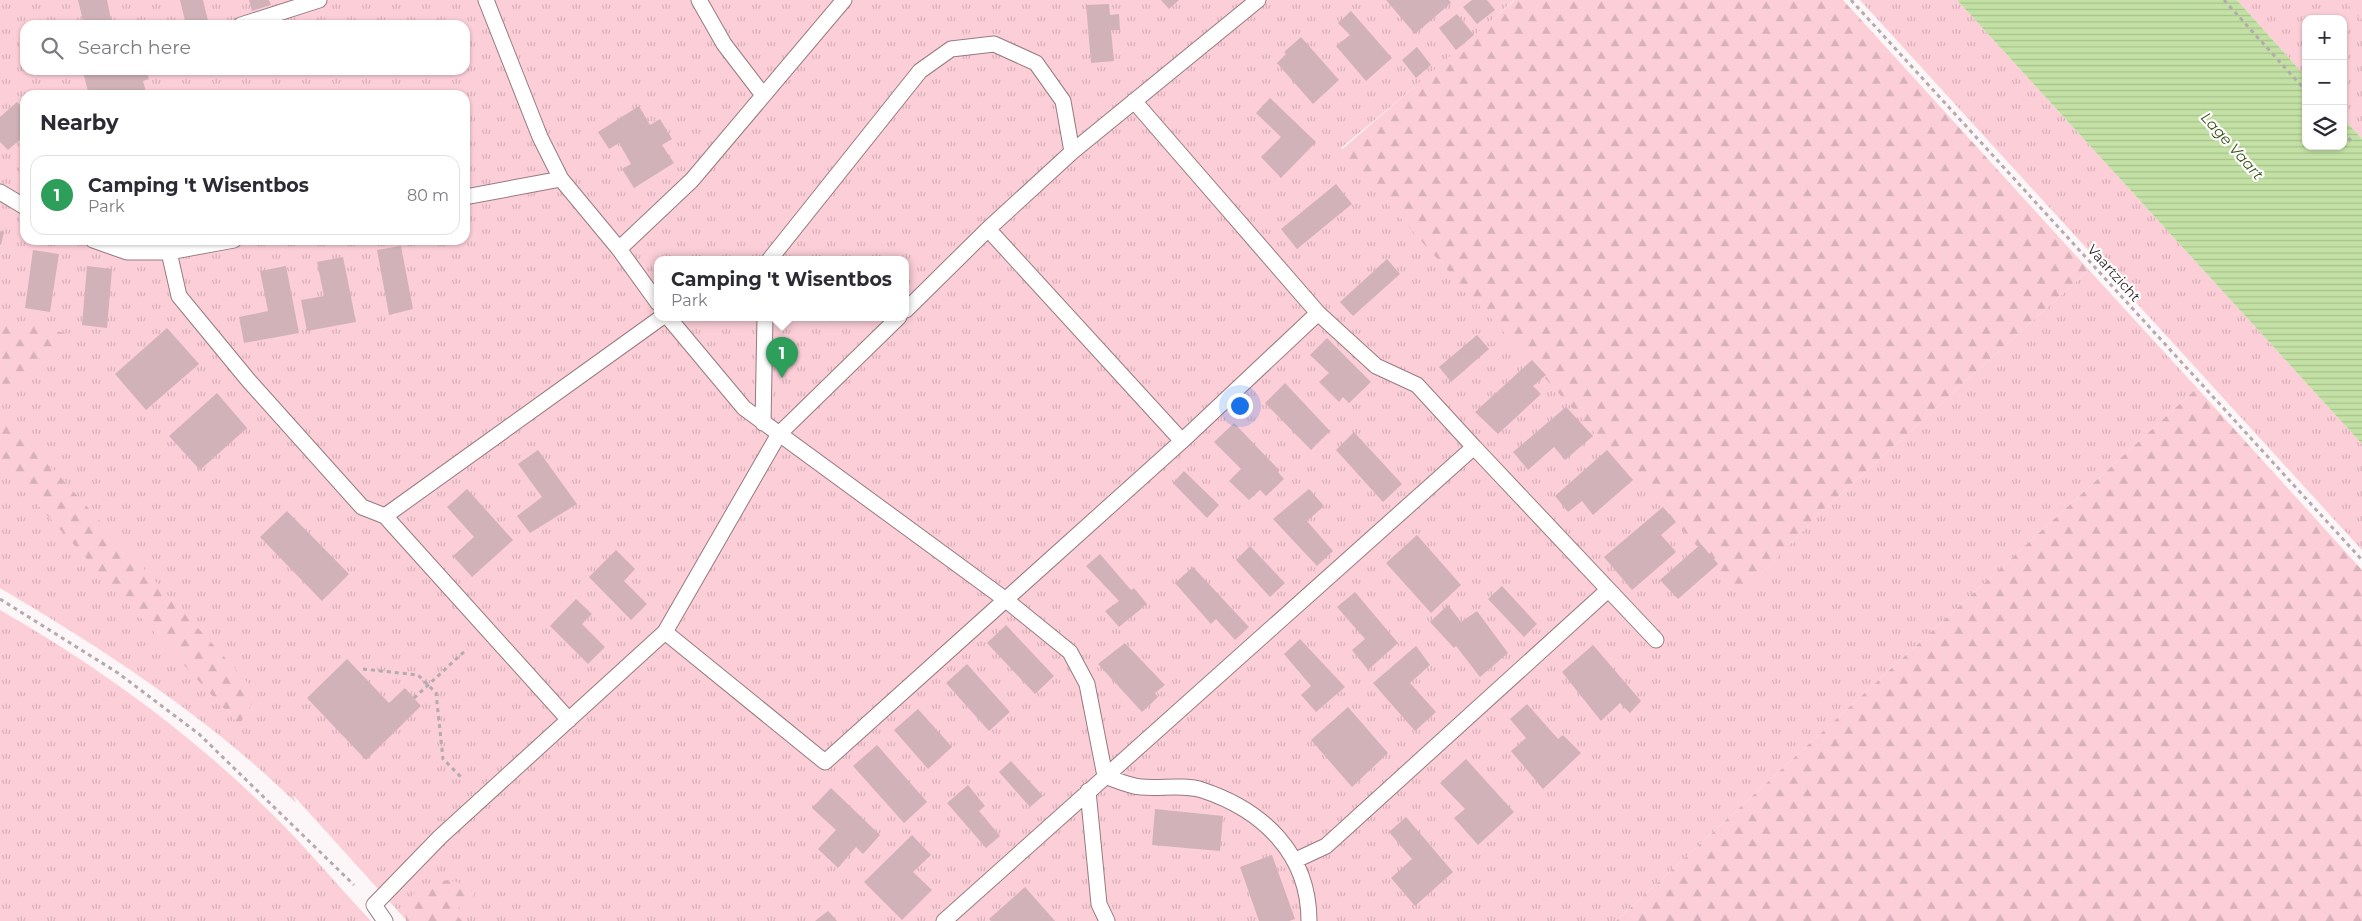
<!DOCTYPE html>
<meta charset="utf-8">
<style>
body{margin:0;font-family:Montserrat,sans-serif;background:#f2f2f3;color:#2b2b33}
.controls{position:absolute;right:15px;top:15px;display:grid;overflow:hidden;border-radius:10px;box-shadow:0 1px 4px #0004}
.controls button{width:45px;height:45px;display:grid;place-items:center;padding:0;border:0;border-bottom:1px solid #e1e1e2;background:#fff;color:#2b2b33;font:25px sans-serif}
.you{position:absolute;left:1239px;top:405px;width:18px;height:18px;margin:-12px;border:4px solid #fff;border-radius:50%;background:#1a73e8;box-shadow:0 0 0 8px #1a73e833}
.badge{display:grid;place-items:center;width:32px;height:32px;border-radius:50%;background:#58782f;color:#fff;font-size:16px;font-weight:700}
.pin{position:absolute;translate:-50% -41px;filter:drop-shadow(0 1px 2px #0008)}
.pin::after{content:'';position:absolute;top:26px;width:18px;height:15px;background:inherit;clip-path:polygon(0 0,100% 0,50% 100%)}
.popup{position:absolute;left:654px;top:256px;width:255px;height:65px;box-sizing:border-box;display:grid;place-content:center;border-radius:10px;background:#fff;filter:drop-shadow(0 1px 4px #0005);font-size:16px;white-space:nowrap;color:#7c7c81}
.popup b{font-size:19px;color:#2b2b33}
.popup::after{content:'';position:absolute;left:50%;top:100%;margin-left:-10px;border:10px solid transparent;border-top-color:#fff}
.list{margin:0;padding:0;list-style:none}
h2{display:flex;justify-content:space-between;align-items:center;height:65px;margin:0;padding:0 20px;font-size:21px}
h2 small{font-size:16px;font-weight:400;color:#7c7c81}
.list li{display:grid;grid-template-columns:32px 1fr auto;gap:15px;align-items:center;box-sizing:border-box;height:80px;margin:0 10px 10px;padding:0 10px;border:1px solid #e1e1e2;border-radius:15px}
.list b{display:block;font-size:19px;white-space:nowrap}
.list p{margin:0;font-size:16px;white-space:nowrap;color:#7c7c81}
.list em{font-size:16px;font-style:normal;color:#7c7c81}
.icon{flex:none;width:28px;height:28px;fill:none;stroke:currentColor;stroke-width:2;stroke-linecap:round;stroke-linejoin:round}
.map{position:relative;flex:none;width:2362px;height:921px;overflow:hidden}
.search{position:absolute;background:#fff;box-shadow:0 1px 4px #0004;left:20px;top:20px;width:450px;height:55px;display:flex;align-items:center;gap:12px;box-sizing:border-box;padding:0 18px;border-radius:15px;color:#7c7c81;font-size:19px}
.panel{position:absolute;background:#fff;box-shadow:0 1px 4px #0004;left:20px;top:90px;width:450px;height:155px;border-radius:15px}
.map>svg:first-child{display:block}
.grass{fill:url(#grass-tufts);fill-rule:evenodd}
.forest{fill:url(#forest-firs)}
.water{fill:url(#water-rules)}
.building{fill:#d1b2b9}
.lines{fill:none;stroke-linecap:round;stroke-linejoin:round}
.lane-casing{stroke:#977a80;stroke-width:17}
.path{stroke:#b4abae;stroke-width:3;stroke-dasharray:4 4;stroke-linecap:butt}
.lane{stroke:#fff;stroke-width:15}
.labels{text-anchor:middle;stroke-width:4.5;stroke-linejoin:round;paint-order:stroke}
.street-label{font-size:14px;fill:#2a1e21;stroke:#fff}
.water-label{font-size:15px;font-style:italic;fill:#385212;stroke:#fff}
</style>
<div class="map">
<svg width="2362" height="921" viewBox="0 0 2362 921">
<defs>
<pattern id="grass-tufts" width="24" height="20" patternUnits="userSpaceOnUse" patternTransform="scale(1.25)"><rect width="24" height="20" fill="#fcced8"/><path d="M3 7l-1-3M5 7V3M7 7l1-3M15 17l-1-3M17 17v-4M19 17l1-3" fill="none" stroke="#d8b0b9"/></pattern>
<pattern id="forest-firs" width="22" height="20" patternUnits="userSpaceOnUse" patternTransform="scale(1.25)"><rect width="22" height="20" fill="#fcced8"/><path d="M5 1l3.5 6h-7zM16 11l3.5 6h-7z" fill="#d8b0b9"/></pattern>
<pattern id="water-rules" width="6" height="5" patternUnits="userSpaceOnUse" patternTransform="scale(1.25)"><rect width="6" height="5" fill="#c3e1a4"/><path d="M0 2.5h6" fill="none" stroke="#a8c18d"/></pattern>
</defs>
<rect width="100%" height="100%" fill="#fdf6f8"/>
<path class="grass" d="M 0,0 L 1514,0 L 1460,49 L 1341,148 L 1758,577 L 1823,510 L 2089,270 L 2197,388 L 1616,921 L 407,921 L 293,795 L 296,803 C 211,719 103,649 0,588 ZM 25,25 L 465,25 L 465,70 L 25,70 ZM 25,95 L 465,95 L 465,240 L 25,240 ZM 658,259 L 906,259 L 906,317 L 658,317 Z
M 1860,0 L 1957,0 L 2362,444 L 2362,550 Z
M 2237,0 L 2362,0 L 2362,139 L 2343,118 L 2343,19 L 2306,19 L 2306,77 Z
M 0,610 C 98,666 190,733 270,812 C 306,847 337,885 371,921 L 0,921 Z"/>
<path class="forest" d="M 1515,0 L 1843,0 L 2089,270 L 1823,510 L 1741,595 L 1340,151 Z
M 2344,0 L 2362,0 L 2362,20 Z
M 0,318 L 69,334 L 0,392 Z
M 2197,388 L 2362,570 L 2362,921 L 1616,921 Z
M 0,411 L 258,694 L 239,725 L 0,464 Z
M 449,880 L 459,883 L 475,894 L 454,912 L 462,921 L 406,921 C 402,894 425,882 449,880 Z"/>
<path class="water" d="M 1957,0 L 2237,0 L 2306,77 L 2306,146 L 2343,146 L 2343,118 L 2362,139 L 2362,444 Z"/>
<path class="building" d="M 78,0 L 107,0 L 112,24 L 84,25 Z
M 180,0 L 203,0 L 209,25 L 186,25 Z
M 249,0 L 269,0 L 271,5 L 252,11 Z
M 1161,0 L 1179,0 L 1169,9 Z
M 1386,0 L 1449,0 L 1451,3 L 1415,34 Z
M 1472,0 L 1487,0 L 1495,10 L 1477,24 L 1463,7 Z
M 1109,4 L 1110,15 L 1119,14 L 1120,30 L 1111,30 L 1114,61 L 1091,63 L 1086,5 Z
M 1351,11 L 1392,58 L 1366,81 L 1336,46 L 1350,35 L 1338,23 Z
M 1457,14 L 1474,35 L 1456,50 L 1439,28 Z
M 1301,37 L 1339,80 L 1313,104 L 1277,63 L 1286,54 L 1284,52 Z
M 1417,47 L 1431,65 L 1416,78 L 1402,60 Z
M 93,70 L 146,70 L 149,79 L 143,81 L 147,95 L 89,95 L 83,72 Z
M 1270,98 L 1316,142 L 1281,178 L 1261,157 L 1281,137 L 1256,113 Z
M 17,102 L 25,110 L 25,140 L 23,137 L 8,150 L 0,142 L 0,117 Z
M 639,106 L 650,125 L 660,119 L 672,139 L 662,145 L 674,163 L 634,188 L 622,169 L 631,164 L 619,143 L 609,149 L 598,132 Z
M 1336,184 L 1352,204 L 1297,249 L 1281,229 Z
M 0,231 L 4,232 L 1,245 L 0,244 Z
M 401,246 L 413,309 L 389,315 L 377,250 Z
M 33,250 L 59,254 L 50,312 L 25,308 Z
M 343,257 L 356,322 L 307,331 L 301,300 L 324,296 L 317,262 Z
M 1387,259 L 1400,274 L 1353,316 L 1340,302 Z
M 87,266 L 112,269 L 107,328 L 82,325 Z
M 286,266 L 299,333 L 244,343 L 239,317 L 268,311 L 260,271 Z
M 167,328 L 199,364 L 146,410 L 115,374 Z
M 1477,335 L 1489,349 L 1451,382 L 1439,367 Z
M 1327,338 L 1371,382 L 1349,403 L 1343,397 L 1339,402 L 1319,382 L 1329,373 L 1310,355 Z
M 1532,360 L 1546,375 L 1533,386 L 1541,394 L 1498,434 L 1475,412 Z
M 1285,383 L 1330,431 L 1311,450 L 1265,403 Z
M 217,393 L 247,428 L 200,470 L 169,436 Z
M 1566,407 L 1593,436 L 1565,460 L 1554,447 L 1528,470 L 1513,452 Z
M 1234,423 L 1279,470 L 1278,472 L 1284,479 L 1266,496 L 1260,490 L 1249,500 L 1229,481 L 1241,469 L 1214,442 Z
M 1354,432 L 1402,484 L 1383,502 L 1336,450 Z
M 538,450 L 577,504 L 530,533 L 517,516 L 542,497 L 518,464 Z
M 1607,450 L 1633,480 L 1593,515 L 1582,501 L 1568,512 L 1555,496 Z
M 1184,471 L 1219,505 L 1207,518 L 1173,483 Z
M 467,489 L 513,540 L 472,577 L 453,556 L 474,537 L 447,507 Z
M 1309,489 L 1324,506 L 1307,521 L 1333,551 L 1317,566 L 1273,519 Z
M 1663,507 L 1676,522 L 1661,535 L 1676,552 L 1632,590 L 1604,557 Z
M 287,511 L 349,574 L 322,601 L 260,537 Z
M 1417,535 L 1461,585 L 1431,613 L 1386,563 Z
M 1701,544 L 1718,564 L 1678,599 L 1660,580 Z
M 1250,546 L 1285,583 L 1270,597 L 1236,560 Z
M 616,550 L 635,569 L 624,581 L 647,604 L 631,620 L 589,577 Z
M 1100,554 L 1131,590 L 1134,588 L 1147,604 L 1119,627 L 1105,611 L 1119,601 L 1086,566 Z
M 1193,567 L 1249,627 L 1235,640 L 1216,619 L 1211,624 L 1175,583 Z
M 1502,586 L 1537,624 L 1524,637 L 1488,599 Z
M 1355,592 L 1398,643 L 1368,670 L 1352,650 L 1365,639 L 1337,607 Z
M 576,599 L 592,614 L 582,624 L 605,647 L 588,664 L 550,626 Z
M 1448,605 L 1461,622 L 1477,611 L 1508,653 L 1480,677 L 1456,646 L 1454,648 L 1430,622 Z
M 1006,625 L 1054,676 L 1035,694 L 987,643 Z
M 1300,639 L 1345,687 L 1316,712 L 1301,695 L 1311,686 L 1284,654 Z
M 1125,643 L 1165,685 L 1155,693 L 1158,697 L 1142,712 L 1098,664 Z
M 1593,645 L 1641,701 L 1630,713 L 1620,703 L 1601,721 L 1562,672 Z
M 1416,646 L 1430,665 L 1410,683 L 1436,712 L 1415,731 L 1373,683 Z
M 347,659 L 389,703 L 405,688 L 421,706 L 366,760 L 307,698 Z
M 967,664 L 1010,712 L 989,731 L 946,683 Z
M 1527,704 L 1558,739 L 1563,735 L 1581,753 L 1543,789 L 1511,751 L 1526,738 L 1510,719 Z
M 1348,707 L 1388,753 L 1352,787 L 1311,740 Z
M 918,709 L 952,747 L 928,769 L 894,730 Z
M 877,745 L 927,802 L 904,823 L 853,766 Z
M 1466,759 L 1514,812 L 1478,845 L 1454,818 L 1465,809 L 1440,783 Z
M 1011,761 L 1043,796 L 1030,807 L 999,772 Z
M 968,785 L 985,806 L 979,811 L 1000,836 L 986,848 L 947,803 Z
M 831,788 L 880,835 L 863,854 L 856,847 L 838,868 L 818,849 L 836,830 L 812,808 Z
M 1155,809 L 1223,816 L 1220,851 L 1152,845 Z
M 1406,817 L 1453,872 L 1415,906 L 1391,878 L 1412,859 L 1389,832 Z
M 912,835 L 931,855 L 913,872 L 932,890 L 902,920 L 864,882 Z
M 1272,855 L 1295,919 L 1289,921 L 1259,921 L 1240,867 Z
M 1025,887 L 1055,921 L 991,921 L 989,919 Z
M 828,911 L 837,921 L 815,921 Z"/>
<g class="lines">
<g class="lane-casing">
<path id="lane" d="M 486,0 L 540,137 L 561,179
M 699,0 L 724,44 L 763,95
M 241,25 L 319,0
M 0,192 L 25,207
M 465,197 L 561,179 L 619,249 L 658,303
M 988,229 L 1182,441
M 93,240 L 127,252 L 169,252 L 234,240
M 619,249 L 692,180 L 844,0
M 169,252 L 179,296 L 249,381 L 362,507 L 385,516
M 770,259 L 920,71 L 951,49 L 994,44 L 1036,63 L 1063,101 L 1072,152
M 906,310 L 988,229 L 1072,152 L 1258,0
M 668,317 L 744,408 L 1006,600 L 1070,652 L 1087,684 L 1105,776 C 1116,780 1129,786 1141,787 C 1160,789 1184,784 1202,790 C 1263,810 1309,854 1309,921
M 763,423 L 765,317
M 1474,447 L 1656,640
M 665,632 L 825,762 L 1182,441 L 1318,313
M 569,720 L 385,516 L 662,317
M 1088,791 L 1099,904 L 1107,921
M 1296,860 L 1326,846 L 1608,590
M 385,921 L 374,905 L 440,837 L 665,632 L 779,434 L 899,317
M 944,921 L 1474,447 L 1417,385 L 1376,366 L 1318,313 L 1134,101"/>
</g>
<path class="path" d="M 1851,0 L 2362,560
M 2224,0 L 2306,91
M 2343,132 L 2353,143
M 0,599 L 118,673 L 199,734 L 354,885
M 363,669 L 418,675 L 436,693 L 443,759 L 463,779
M 414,698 L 467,649"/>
<use href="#lane" class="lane"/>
</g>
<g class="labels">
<g class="street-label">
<text transform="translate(2114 273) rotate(48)" y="5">Vaartzicht</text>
</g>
<g class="water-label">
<text transform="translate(2232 146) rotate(48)" y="5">Lage Vaart</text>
</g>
</g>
</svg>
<div class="controls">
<button>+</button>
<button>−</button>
<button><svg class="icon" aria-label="layers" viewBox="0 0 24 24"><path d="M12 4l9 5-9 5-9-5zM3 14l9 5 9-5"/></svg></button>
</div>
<div class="you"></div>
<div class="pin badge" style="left:782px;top:378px;background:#2e9e5b">1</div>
<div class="popup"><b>Camping 't Wisentbos</b>Park</div>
<div class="search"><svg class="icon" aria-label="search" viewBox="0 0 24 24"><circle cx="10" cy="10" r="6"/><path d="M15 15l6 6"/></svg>Search here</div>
<section class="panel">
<h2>Nearby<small></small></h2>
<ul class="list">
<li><span class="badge" style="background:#2e9e5b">1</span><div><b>Camping 't Wisentbos</b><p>Park</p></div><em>80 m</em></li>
</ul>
</section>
</div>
